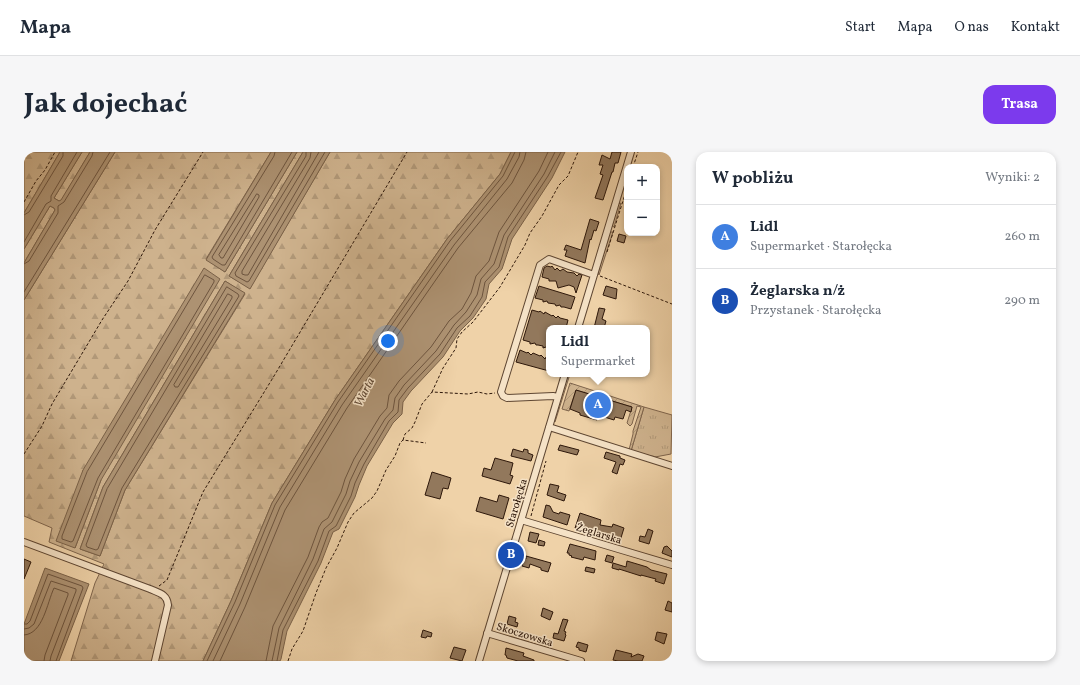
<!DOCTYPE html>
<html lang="pl">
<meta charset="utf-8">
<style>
body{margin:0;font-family:Vollkorn,serif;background:#f6f6f7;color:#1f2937}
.controls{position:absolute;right:12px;top:12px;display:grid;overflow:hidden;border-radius:8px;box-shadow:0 2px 6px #0003}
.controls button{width:36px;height:36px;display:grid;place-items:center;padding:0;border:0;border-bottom:1px solid #e0e1e3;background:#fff;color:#1f2937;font:20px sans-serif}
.you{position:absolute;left:364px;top:189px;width:14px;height:14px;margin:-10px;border:3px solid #fff;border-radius:50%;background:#1a73e8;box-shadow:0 0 0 6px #1a73e833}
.badge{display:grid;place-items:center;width:26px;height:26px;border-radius:50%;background:#7c3aed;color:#fff;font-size:13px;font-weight:700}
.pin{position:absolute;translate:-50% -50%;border:2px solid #fff;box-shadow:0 1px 4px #0006}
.popup{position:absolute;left:522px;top:173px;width:104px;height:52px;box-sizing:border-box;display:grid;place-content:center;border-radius:8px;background:#fff;filter:drop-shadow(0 1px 3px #0005);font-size:13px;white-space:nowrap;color:#747a83}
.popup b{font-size:15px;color:#1f2937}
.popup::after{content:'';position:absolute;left:50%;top:100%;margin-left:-8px;border:8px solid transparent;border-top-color:#fff}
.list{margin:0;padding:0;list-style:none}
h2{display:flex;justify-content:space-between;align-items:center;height:52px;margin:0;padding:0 16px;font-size:17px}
h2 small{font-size:13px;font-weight:400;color:#747a83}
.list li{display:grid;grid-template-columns:26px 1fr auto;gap:12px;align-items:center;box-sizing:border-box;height:64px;padding:0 16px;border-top:1px solid #e0e1e3}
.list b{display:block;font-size:15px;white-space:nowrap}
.list p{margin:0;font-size:13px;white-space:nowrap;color:#747a83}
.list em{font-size:13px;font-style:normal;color:#747a83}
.map{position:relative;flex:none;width:648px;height:509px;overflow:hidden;border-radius:12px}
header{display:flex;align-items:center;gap:24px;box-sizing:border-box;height:56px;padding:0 20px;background:#fff;border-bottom:1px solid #e0e1e3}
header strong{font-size:19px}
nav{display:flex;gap:22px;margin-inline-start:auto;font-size:14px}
.intro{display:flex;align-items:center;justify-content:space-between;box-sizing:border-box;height:96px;padding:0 24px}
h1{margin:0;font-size:28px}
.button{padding:10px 18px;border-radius:12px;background:#7c3aed;color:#fff;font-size:14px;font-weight:700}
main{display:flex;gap:24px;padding:0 24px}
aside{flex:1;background:#fff;border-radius:12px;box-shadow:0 2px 6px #0003}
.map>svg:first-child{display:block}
.grass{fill:url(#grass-tufts);stroke:#7e644c}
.forest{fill:url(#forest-firs);stroke:#7e644c;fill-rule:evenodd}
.garden{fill:url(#garden-furrows);stroke:#7e644c}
.water{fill:#ad9272;stroke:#7a6148}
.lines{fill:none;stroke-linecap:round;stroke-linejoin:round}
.shore{stroke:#6d543e;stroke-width:1}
.building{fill:#92785c;stroke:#2d170a}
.minor-casing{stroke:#5e4632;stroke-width:8}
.path{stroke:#2d170a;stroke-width:1;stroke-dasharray:3 2;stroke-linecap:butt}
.minor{stroke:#f5e2c6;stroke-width:6}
.labels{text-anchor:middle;stroke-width:3;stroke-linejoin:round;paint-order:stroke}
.street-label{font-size:11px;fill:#2d170a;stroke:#f5e2c6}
.water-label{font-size:12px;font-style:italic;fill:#604834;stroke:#f5e2c6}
</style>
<header>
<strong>Mapa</strong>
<nav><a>Start</a><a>Mapa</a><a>O nas</a><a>Kontakt</a></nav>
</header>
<div class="intro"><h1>Jak dojechać</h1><a class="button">Trasa</a></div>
<main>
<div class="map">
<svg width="648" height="509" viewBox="0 0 648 509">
<defs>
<pattern id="grass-tufts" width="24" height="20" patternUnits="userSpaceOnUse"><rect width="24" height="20" fill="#ceb28d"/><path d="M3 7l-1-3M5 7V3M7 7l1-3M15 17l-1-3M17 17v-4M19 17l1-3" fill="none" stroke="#b19878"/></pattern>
<pattern id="forest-firs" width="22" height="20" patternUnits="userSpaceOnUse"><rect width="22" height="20" fill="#ceb28d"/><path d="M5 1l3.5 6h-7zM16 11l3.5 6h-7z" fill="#b19878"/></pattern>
<pattern id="garden-furrows" width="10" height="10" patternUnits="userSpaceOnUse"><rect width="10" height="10" fill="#ceb28d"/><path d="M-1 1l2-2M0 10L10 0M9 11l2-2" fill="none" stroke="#b19878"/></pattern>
</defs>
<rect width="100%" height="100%" fill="#efd2a8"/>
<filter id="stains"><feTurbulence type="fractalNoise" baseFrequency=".005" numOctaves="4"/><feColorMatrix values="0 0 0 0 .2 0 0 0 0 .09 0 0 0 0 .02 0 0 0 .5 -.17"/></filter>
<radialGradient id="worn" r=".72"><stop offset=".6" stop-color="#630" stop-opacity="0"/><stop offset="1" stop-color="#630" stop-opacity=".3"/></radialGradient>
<path class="grass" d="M 597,51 L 590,75 L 588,74 L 594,52 Z
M 586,80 L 589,80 L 575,123 L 574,121 Z
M 544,222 L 546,222 L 531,270 L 530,269 Z
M 620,255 L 648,263 L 647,302 L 631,305 L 607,299 Z"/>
<path class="forest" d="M 0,0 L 36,0 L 0,61 Z
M 58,0 L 66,0 L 37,49 L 35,49 L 30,46 Z
M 91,0 L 247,0 L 182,107 L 201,120 L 273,0 L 279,0 L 205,124 L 226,136 L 306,0 L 487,0 L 476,22 L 423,87 L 311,248 L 248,351 L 207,449 L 179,509 L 47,509 L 71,431 L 80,412 L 25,390 L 28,376 L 0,364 L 0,148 ZM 201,129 L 221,142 L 101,338 L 76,404 L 56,397 L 79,335 ZM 59,318 L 77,328 L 51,396 Z
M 26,54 L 30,56 L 31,58 L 0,111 L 0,97 Z"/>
<path class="garden" d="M 546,231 L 620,255 L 607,299 L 605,298 L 609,282 L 609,279 L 617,255 L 613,254 L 608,272 L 606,274 L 603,271 L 608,255 L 552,238 L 545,259 L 538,257 Z"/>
<path class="water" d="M 36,0 L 58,0 L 30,46 L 35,49 L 37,48 L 66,0 L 91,0 L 0,148 L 0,111 L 31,58 L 30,56 L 26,54 L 0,97 L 0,61 Z
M 247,0 L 273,0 L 201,120 L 182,108 Z
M 279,0 L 306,0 L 226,137 L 205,124 Z
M 487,0 L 541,0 L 528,26 L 488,87 L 478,117 L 465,132 L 462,147 L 449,166 L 436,179 L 419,205 L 387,239 L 379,250 L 378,262 L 369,271 L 343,314 L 335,333 L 331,345 L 315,377 L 309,380 L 297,411 L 263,479 L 257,507 L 256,509 L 179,509 L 207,449 L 248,351 L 311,248 L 423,87 L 476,22 Z
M 180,116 L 196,127 L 77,328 L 51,396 L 32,389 L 59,318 Z
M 201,129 L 221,141 L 101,338 L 76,404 L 56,397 L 79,335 Z
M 21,416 L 65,432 L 35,509 L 0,509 L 0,472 Z"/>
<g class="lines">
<path class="shore" d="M 251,0 L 250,4 L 188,105 L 189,107 L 198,113 L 201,113 L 268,0
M 282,0 L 282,4 L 211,121 L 212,124 L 223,130 L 225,129 L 301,0
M 287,0 L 286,6 L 218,119 L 218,122 L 221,123 L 224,123 L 295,0
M 233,42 L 235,43 L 235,45 L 199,106 L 197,106 L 195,103 Z
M 0,63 L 5,60 L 39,4 L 39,0
M 0,90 L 22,52 L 27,49 L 27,44 L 53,0
M 0,112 L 5,109 L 34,61 L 34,54 L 40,50 L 68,4 L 69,0
M 181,123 L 190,128 L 190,130 L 74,326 L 49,389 L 47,390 L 38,387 L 38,384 L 63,320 Z
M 203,135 L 214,142 L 215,144 L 98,336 L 74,397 L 72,398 L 63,395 L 62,393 L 83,337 Z
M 0,140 L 86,0
M 204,142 L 208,144 L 208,146 L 154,235 L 151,235 L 150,233 Z
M 0,472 L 3,472 L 6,469 L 24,422 L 58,434 L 59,436 L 32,509
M 0,477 L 5,476 L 10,472 L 27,429 L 52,437 L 52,439 L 27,504 L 26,509
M 0,483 C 19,482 23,451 30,436 L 44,441 L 44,443 L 21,503 L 20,509
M 183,509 L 211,450 L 251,353 L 314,250 L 426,89 L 479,24 L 491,0
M 189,509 L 216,452 L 256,355 L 318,253 L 430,93 L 483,27 L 495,5 L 496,0
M 196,509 L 221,455 L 261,358 L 323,256 L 386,165 L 434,96 L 488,31 L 500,8 L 502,0
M 242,509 L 249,474 L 284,405 L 295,375 L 298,370 L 304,366 L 317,340 L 321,327 L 330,307 L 356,264 L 363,256 L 365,243 L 375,229 L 407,195 L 425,169 L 438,157 L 447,141 L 452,124 L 465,109 L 475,80 L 515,19 L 524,0
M 248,509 L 255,476 L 289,407 L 300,377 L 308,370 L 322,342 L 326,329 L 335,310 L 361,267 L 369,258 L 371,246 L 380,233 L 412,199 L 430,173 L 442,160 L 453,143 L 457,127 L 470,112 L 480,83 L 520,22 L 531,0
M 253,509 L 259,478 L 294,409 L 305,379 L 312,374 L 327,344 L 331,331 L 340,312 L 365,269 L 374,260 L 375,248 L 384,236 L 416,202 L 433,176 L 446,164 L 458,145 L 461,130 L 475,115 L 484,85 L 524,24 L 537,0"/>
</g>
<path class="building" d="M 588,0 L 597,0 L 594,11 L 591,11 L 589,20 L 588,20 L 579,48 L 571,46 L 579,23 L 576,22 L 579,13 L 575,13 L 578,3 L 586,7 Z
M 566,67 L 575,70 L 572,79 L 570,78 L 567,88 L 566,87 L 561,111 L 541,104 L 543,98 L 540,98 L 542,93 L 557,98 Z
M 595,82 L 602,84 L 600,91 L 593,89 Z
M 523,114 L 527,115 L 528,114 L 531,118 L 533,116 L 536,119 L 539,117 L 543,120 L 550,121 L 553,124 L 555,122 L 558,123 L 552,141 L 550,135 L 545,133 L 534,136 L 532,129 L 525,129 L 525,127 L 518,125 L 520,116 Z
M 515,134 L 551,145 L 547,157 L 540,155 L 537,155 L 536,153 L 532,154 L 531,152 L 524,151 L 523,149 L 519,150 L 519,148 L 511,146 Z
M 582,134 L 593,137 L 592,147 L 579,143 Z
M 575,156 L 581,157 L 578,167 L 582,169 L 580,176 L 570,176 Z
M 508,158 L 515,160 L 516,159 L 520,162 L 521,160 L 528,164 L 529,163 L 532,166 L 534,164 L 536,166 L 544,168 L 542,176 L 525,176 L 525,194 L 519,196 L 519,194 L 514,193 L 512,193 L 511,191 L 506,192 L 506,190 L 499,188 Z
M 496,198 L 503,201 L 504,200 L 507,203 L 509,201 L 516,204 L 517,203 L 521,207 L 522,205 L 525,208 L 525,219 L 492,210 Z
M 552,238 L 608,255 L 607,260 L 602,258 L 599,267 L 591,265 L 590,268 L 574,263 L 573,268 L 556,263 L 556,261 L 546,257 Z
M 536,293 L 555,298 L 553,303 L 534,298 Z
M 489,297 L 499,300 L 500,297 L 504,298 L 504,301 L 509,303 L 507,309 L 487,304 Z
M 582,300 L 596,304 L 596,306 L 601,308 L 599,313 L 596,312 L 593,322 L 588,320 L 592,310 L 580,306 Z
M 471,306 L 489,311 L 486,323 L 489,324 L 486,332 L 458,324 L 460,316 L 467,318 Z
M 408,320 L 427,326 L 424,337 L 419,336 L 416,347 L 401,343 Z
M 526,332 L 535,334 L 533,340 L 542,343 L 540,349 L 523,343 Z
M 475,343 L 485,346 L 479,367 L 452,359 L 456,345 L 473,350 Z
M 522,353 L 526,354 L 529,360 L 535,362 L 536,360 L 546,363 L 543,373 L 519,365 Z
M 556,361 L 577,368 L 576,373 L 588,375 L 589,372 L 600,376 L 596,389 L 551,376 Z
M 624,377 L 629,379 L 625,392 L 615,389 L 616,384 L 621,385 Z
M 506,380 L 515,382 L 512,391 L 504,389 Z
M 515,388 L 521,390 L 520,394 L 514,393 Z
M 546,392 L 572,399 L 571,408 L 560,405 L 559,408 L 547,405 L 548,404 L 545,403 L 545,401 L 543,401 Z
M 643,394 L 648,399 L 648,405 L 638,401 L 640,395 Z
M 583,403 L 590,405 L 588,411 L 581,409 Z
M 502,404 L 527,411 L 524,420 L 517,418 L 517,416 L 506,412 L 505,416 L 498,414 L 500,406 L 502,407 Z
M 0,407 L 7,410 L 0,427 Z
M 603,409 L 623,415 L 627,418 L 643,422 L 640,432 L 631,429 L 632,427 L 617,423 L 617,424 L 595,417 L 595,418 L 588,416 L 589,411 L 602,415 Z
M 562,415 L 571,417 L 570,421 L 561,419 Z
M 644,449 L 648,451 L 648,460 L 641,458 Z
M 519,456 L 529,460 L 526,468 L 517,464 Z
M 485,464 L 492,466 L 491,470 L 494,471 L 493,475 L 483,472 Z
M 539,467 L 544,468 L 540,479 L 542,480 L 541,482 L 542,483 L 540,489 L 529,486 L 530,481 L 534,482 Z
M 399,478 L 408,481 L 407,485 L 403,484 L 402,486 L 397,485 Z
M 633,480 L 643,482 L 640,492 L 631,488 Z
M 554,490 L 564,493 L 562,500 L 555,498 L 555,496 L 552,495 Z
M 430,495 L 442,498 L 438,509 L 426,506 Z
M 482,496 L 500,501 L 499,504 L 510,508 L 510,509 L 494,509 L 483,506 L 482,503 L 481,503 Z
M 592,498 L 608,502 L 607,505 L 614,502 L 620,504 L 618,509 L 594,509 L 589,508 Z"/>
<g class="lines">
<g class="minor-casing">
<path id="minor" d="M 554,176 L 607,0
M 534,245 L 529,244 L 483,246 L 479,244 L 477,240 L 516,113 L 525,107 L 570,123
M 525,275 L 648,314
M 497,368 L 648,413
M 0,390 L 126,437 C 135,441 143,442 144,453 L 131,509
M 463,481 L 557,509
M 455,509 L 541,222"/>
</g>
<path class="path" d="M 609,15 L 614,0
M 0,50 L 12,29 L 21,18 L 31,0
M 583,100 L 603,36
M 576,124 L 648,152
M 408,240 L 419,216 L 432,196 L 433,187 L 438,180 L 449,170 L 476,135 L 501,93 L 506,81 L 518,64 L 535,33 L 544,24 L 554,0
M 379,288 L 381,282 L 388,276 L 391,270 L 398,252 L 408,240 L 444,242 L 454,240 L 463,242 L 471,241
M 0,302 L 18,274 L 28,252 L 78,168 L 104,129 L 131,78 L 179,0
M 507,364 L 522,309
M 135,434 L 143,428 L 179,340 L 250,224 L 383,0
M 264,509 L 268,497 L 279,479 L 292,441 L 302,416 L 313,396 L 324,370 L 330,361 L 348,346 L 353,339 L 362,318 L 371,304 L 376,291 L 379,288 L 402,291"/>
<use href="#minor" class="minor"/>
</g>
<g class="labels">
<g class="street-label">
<text transform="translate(492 351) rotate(-73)" y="4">Starołęcka</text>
<text transform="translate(575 381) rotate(17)" y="4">Żeglarska</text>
<text transform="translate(501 482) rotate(17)" y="4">Skoczowska</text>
</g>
<g class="water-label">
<text transform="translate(340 240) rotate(-63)" y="4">Warta</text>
</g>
</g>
<rect width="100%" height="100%" filter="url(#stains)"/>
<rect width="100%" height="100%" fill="url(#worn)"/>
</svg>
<div class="controls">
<button>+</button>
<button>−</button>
</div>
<div class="you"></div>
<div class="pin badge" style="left:574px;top:253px;background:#3f7fe0">A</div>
<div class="popup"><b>Lidl</b>Supermarket</div>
<div class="pin badge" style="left:487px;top:403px;background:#1a4fb4">B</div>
</div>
<aside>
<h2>W pobliżu<small>Wyniki: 2</small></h2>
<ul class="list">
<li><span class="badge" style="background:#3f7fe0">A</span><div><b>Lidl</b><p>Supermarket · Starołęcka</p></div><em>260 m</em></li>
<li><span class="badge" style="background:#1a4fb4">B</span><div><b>Żeglarska n/ż</b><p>Przystanek · Starołęcka</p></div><em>290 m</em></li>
</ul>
</aside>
</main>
